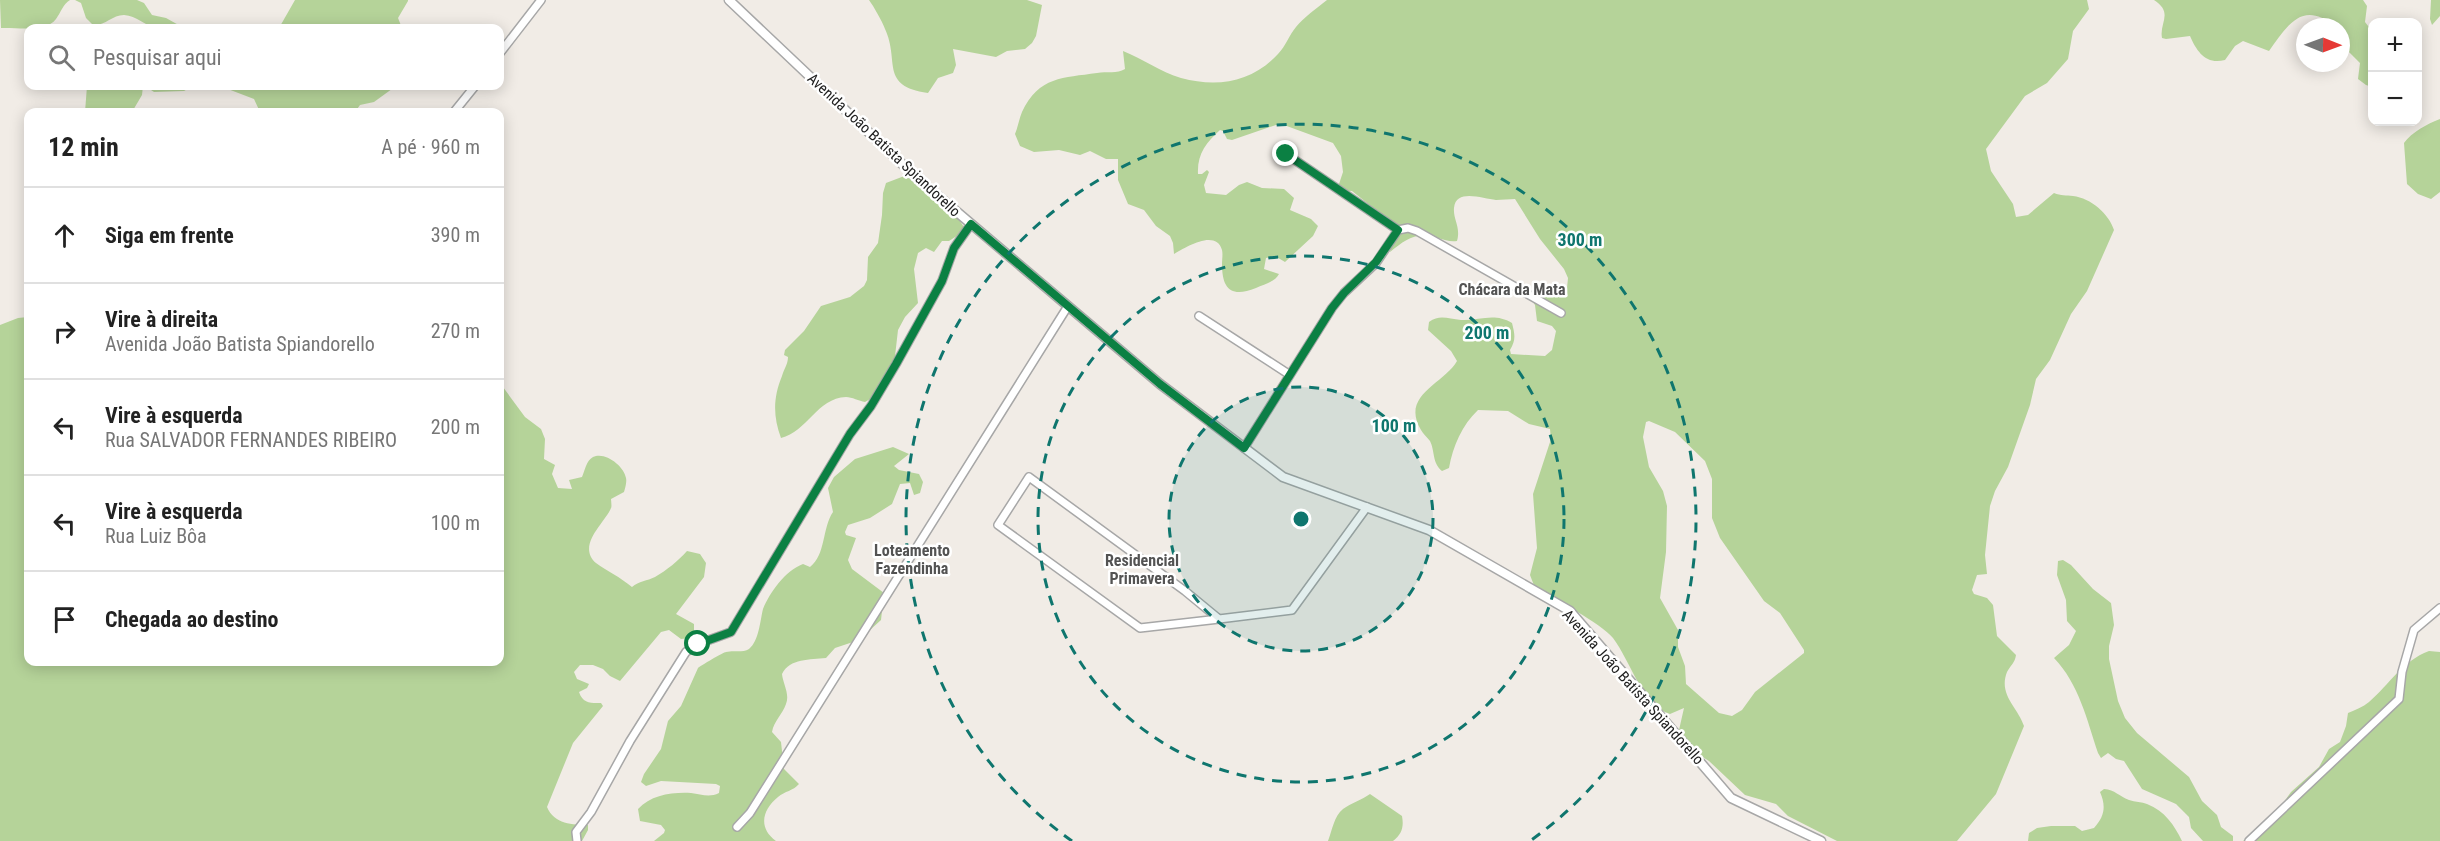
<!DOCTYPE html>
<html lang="pt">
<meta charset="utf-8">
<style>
body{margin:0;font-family:"Roboto Condensed",sans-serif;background:#f6f6f6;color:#222}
.controls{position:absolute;right:18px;top:18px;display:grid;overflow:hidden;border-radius:12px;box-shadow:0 3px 15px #0003}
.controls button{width:54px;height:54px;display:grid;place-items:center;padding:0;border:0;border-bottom:2px solid #e0e0e0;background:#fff;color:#222;font:30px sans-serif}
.compass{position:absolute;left:2296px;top:18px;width:54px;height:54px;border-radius:50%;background:#fff;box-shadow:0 3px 15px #0003;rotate:91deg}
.stop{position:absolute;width:18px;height:18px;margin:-14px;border:4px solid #0b8043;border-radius:50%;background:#fff}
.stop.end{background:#0b8043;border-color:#fff;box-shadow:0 2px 6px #0008}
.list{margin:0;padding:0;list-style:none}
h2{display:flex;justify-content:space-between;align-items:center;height:78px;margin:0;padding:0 24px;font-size:26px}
h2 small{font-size:20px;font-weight:400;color:#767676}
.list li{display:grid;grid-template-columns:39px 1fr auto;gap:18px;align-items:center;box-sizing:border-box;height:96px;padding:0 24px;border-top:2px solid #e0e0e0}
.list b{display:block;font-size:22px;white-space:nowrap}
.list p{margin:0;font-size:20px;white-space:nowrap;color:#767676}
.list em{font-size:20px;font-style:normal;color:#767676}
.icon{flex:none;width:33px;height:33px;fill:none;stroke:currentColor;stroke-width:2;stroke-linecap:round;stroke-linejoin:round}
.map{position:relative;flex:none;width:2440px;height:841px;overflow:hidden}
.search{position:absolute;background:#fff;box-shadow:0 3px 15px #0003;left:24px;top:24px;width:480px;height:66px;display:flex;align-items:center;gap:15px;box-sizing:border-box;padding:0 21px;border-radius:12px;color:#767676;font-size:22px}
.panel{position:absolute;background:#fff;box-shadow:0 3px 15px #0003;left:24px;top:108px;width:480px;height:558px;border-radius:12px}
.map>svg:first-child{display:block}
.forest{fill:#b5d399;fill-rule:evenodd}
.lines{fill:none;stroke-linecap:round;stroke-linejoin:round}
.minor-casing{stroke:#a7a7a7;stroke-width:10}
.tertiary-casing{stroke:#a7a7a7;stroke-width:11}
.minor{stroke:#fff;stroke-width:7}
.tertiary{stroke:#fff;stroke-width:8}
.route{stroke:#0b8043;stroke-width:8}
.ring{fill:none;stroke:#0f766e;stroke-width:3;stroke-dasharray:10 8}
.labels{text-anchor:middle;stroke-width:5;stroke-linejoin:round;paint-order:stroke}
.street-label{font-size:15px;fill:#202020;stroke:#fff}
.neighbourhood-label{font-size:16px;font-weight:bold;fill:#535353;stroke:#fff}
.centre{fill:#0f766e;stroke:#fff;stroke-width:3}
.ring-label{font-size:18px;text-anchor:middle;font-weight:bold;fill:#0f766e;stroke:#fff;stroke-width:5;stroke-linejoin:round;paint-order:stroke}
</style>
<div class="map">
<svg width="2440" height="841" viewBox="0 0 2440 841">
<rect width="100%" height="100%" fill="#f1ece6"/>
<path class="forest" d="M 0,0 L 70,0 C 63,4 61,12 56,19 C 46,33 16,27 1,28 Z
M 75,0 L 137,0 L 144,3 L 152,15 L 166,18 L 184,28 C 176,29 162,31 155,28 C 144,25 137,16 124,15 C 112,15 105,26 93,25 L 86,18 L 81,3 Z
M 295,0 L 408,0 L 408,1 L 398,18 L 402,28 L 279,28 Z
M 869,0 L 1027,0 L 1042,5 L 1036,36 L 1032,43 L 1025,49 L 1007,51 L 996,57 L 953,49 L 956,65 L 953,73 L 938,78 L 928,93 C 879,86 900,61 885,29 C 882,21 874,7 869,0 Z
M 1327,0 L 2087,0 L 2089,9 L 2073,31 L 2068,59 L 2047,83 L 2025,96 L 1986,149 L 1991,171 L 2013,204 L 2016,217 L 2028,215 L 2054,193 C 2061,196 2066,195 2073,196 C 2091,198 2109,214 2114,230 L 2087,291 L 2071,314 L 2050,360 L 2036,379 L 2030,405 L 2008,467 L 1995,491 L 1990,506 L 1985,555 L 1987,574 L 1977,575 L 1972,590 L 1974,594 L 1987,598 L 1993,605 L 1997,636 L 2016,655 C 2015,663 2010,666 2007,672 C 1998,695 2018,707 2024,726 L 1996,794 L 1957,841 L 1837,841 L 1788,816 L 1776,804 L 1745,795 L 1709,761 L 1685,746 L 1679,730 L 1684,708 L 1670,714 C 1642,705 1630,660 1613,638 C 1602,624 1552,597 1535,588 L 1530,575 L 1537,548 L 1533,494 L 1551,439 L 1550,429 L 1529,424 L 1508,411 L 1478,410 C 1462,425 1453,446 1449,468 L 1442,471 C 1432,463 1435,451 1430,441 C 1427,437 1423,434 1421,430 C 1400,395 1444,384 1457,361 L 1451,351 L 1428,330 L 1429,322 C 1440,314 1448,319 1461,320 C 1479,321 1494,312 1512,323 C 1515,335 1516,340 1510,350 L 1511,354 L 1545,356 L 1552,350 L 1556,331 L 1552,326 L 1537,321 L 1535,305 L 1528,295 L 1560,294 L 1567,288 L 1568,278 L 1564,269 L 1540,239 L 1515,199 C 1509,199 1502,200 1496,200 C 1483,199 1456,188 1454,208 C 1453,220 1461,227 1457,241 C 1450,242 1445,240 1438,238 C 1416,231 1406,239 1390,252 L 1394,237 L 1386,218 L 1352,191 L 1337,190 L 1343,172 L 1341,156 L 1333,143 L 1284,125 L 1276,125 L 1232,140 L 1227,139 L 1223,131 L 1220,130 C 1206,143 1197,154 1198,174 L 1202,174 L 1207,170 L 1209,172 L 1204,185 L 1206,193 L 1226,195 L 1239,185 L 1247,182 L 1262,188 L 1284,189 L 1294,198 L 1290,210 L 1311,219 L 1318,226 L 1313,236 L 1285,262 L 1275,256 L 1266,258 L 1264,269 L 1279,274 C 1275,282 1264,284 1256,288 C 1231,298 1222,289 1222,264 C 1222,260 1223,254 1222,250 C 1216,228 1184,248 1174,254 L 1173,243 L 1170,236 L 1156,226 L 1144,210 L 1128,204 L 1118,180 L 1118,159 L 1106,159 L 1090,151 L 1080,155 L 1059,150 L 1034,152 L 1020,146 L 1015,134 C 1018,127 1019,119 1022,112 C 1039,76 1063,78 1097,73 C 1107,71 1117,74 1125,69 L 1123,51 C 1143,59 1161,72 1181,78 C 1218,88 1252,82 1278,54 C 1286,46 1289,35 1296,27 C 1304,17 1317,8 1327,0 ZM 1649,421 L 1675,432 L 1705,461 L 1712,479 L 1712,518 L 1720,538 L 1764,601 L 1780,613 L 1804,650 L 1804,653 L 1755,692 L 1742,710 L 1732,716 L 1719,713 L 1686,684 L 1685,666 L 1678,647 L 1678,630 L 1660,598 L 1666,552 L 1667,506 L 1663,491 L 1649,467 L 1643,437 L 1646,422 Z
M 2154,0 L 2363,0 L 2367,6 L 2365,22 L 2372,31 L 2372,87 L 2366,85 L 2358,79 L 2360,63 L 2347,50 L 2341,27 L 2336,27 C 2303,0 2289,23 2269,51 L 2243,41 L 2235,46 L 2225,60 C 2206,65 2197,52 2190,36 L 2166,39 L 2162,38 C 2159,23 2174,13 2154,0 Z
M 2431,0 L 2440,0 L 2440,16 L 2432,25 L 2430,19 Z
M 87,86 L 143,86 L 142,95 L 132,112 L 85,112 Z
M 150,86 L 193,86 L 184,91 L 154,92 L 151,90 Z
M 220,86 L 396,86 L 374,102 L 360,105 L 355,112 L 260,112 L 254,99 Z
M 2440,119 L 2440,192 L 2431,199 L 2418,194 L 2407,184 L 2404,143 C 2412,132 2427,124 2440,119 Z
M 907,175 C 936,179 951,208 966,230 L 949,241 L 942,241 L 934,252 L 926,248 L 918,253 L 914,269 L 918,303 L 905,317 L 898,330 L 894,365 L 877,395 L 865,402 C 859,401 852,397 846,397 C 817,398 807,432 781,438 C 773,416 773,398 782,376 C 784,369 788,364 788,357 L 784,355 L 785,350 L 804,331 L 821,306 L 850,297 L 864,286 L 867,280 L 868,257 L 878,243 L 882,215 L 883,193 L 886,183 Z
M 28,317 L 28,662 L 500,662 L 500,383 L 525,417 L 541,429 L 545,439 L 544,459 L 555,465 L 552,474 L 558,488 L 572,489 L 569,480 L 582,477 C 585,470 586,461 593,457 C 605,451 624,466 626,478 C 627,482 625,489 624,492 L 611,499 C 611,500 612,507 611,508 C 605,523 576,545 596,563 C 607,571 620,577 632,587 C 639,581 647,581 655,577 C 667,570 678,561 687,551 L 700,554 L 706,563 L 704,577 L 676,614 L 694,624 L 694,631 L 690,638 L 681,639 L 669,630 L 661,632 L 620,681 L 610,676 L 603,669 L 593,665 L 580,665 L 574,672 L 577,679 L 589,684 L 587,688 L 579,692 C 583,704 591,703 601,703 L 603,706 L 573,743 L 547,807 C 554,824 573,825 588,825 L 588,830 L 582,841 L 0,841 L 0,325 L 18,318 Z
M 893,447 L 909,454 L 894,466 L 899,470 L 919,474 L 923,482 L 920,493 L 914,495 L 910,483 L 900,484 L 892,504 L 870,518 L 848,525 L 845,532 L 846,535 L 856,538 L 848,560 L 852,569 L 884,593 L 881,620 L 859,640 L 835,648 L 826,658 C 810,660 790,658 782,674 C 783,684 790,694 786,704 C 782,715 774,721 772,732 L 781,742 L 784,769 L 799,784 C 793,791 785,791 778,797 C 762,810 758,828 776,841 L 654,841 L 664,833 L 665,830 L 661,825 L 640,821 L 638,809 C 651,795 672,792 691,793 C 701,794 709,798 719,793 L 720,786 L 716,784 L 661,781 L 646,786 L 641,782 L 644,774 L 661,749 L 668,721 L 681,706 L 698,668 C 700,666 724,652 726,652 C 733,650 743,653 749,649 C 759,641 760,621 763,609 C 770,592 785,571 803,564 L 810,567 C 826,555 822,528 833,512 L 828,488 L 834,477 L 855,459 Z
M 2063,560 L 2071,565 L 2093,589 L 2111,603 L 2114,625 L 2109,646 L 2109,659 L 2118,701 L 2125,718 L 2137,733 L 2189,777 L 2202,801 L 2217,815 L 2221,827 L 2233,836 L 2233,841 L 2203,841 L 2191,828 L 2189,817 L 2176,804 L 2142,789 L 2124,761 L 2116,759 L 2108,753 L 2101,758 L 2098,753 C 2087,720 2079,684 2054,658 L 2069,645 L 2076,631 L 2067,621 L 2066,600 L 2057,575 L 2058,561 Z
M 2429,651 L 2440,652 L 2440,841 L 2243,841 L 2276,813 L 2291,792 L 2319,767 L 2329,749 L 2340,742 L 2346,726 L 2348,713 C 2355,710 2363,707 2369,702 C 2390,684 2402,661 2429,651 Z
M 2104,789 C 2115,790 2119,796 2129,800 C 2135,802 2142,802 2147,804 C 2165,811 2174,825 2182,841 L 2028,841 L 2029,833 L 2037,828 L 2051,826 L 2075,826 L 2082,831 L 2094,828 C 2105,816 2106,806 2100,792 Z
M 1370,794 L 1402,816 C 1404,827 1402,834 1393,841 L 1328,841 C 1332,831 1334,816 1343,809 C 1351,803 1362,800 1370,794 Z"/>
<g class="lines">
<g class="minor-casing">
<path id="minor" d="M 500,53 L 541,0
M 454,112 L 475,86
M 1286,154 L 1398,230
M 1199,316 L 1290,375
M 1244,448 L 1332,308 L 1344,293 L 1376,263 L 1398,230 L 1408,228 L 1417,231 L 1561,313
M 1029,477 L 1185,591 L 1219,619 L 1140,628 L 998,525 Z
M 1219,619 L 1292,610 L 1367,507
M 737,827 L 750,813 L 1068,306
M 577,841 L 576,832 L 591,812 L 630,741 L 686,652 L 698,644 L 731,632 L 850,434 L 871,406 L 896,364 L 942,281 L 954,248 L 971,224
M 2249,841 L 2399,699 L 2402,672 L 2414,630 L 2440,608"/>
</g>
<g class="tertiary-casing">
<path id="tertiary" d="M 729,0 L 917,178 L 1160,384 L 1283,477 L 1429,530 L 1570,611 L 1731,798 L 1821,841"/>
</g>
<use href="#minor" class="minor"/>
<use href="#tertiary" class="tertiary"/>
</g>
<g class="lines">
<path class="route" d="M 698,644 L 731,632 L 850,434 L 871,406 L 896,364 L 942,281 L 954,248 L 971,224 L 1160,384 L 1244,448 L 1332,308 L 1344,293 L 1376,262 L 1398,230 L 1286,154"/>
</g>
<circle cx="1301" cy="519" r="132" fill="#0f766e" fill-opacity=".12"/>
<g class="ring">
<circle cx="1301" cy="519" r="132"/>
<circle cx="1301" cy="519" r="263"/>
<path d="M1072 841A395 395 0 1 1 1530 841"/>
</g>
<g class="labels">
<g class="street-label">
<text transform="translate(884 145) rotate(43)" y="5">Avenida João Batista Spiandorello</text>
<text transform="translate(1633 687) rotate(48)" y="5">Avenida João Batista Spiandorello</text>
</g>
<g class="neighbourhood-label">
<text x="1512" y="295">Chácara da Mata</text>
<text x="912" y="556">Loteamento<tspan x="912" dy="18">Fazendinha</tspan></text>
<text x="1142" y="566">Residencial<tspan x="1142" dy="18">Primavera</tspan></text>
</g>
</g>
<circle cx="1301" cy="519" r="9" class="centre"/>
<g class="ring-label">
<text x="1580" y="246">300 m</text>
<text x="1487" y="339">200 m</text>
<text x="1394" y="432">100 m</text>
</g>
</svg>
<div class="controls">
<button>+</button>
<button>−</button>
</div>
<svg class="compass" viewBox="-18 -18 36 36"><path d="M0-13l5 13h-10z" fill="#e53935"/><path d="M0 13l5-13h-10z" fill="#767676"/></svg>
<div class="stop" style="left:698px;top:644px"></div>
<div class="stop end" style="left:1286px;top:154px"></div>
<div class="search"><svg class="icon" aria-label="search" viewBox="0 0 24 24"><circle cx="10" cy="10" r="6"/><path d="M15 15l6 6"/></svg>Pesquisar aqui</div>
<section class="panel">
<h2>12 min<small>A pé · 960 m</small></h2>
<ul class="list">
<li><svg class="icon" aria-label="ahead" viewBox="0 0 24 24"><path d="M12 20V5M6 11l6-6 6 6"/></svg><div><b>Siga em frente</b></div><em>390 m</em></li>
<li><svg class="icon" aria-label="right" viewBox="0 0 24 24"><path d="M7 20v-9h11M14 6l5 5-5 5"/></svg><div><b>Vire à direita</b><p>Avenida João Batista Spiandorello</p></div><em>270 m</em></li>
<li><svg class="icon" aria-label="left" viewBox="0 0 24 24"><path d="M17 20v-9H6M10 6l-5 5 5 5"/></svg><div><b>Vire à esquerda</b><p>Rua SALVADOR FERNANDES RIBEIRO</p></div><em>200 m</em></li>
<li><svg class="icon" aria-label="left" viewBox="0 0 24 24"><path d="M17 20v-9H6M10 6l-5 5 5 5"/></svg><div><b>Vire à esquerda</b><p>Rua Luiz Bôa</p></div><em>100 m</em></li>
<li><svg class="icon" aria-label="arrive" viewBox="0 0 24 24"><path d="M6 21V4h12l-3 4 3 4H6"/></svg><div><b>Chegada ao destino</b></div></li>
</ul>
</section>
</div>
